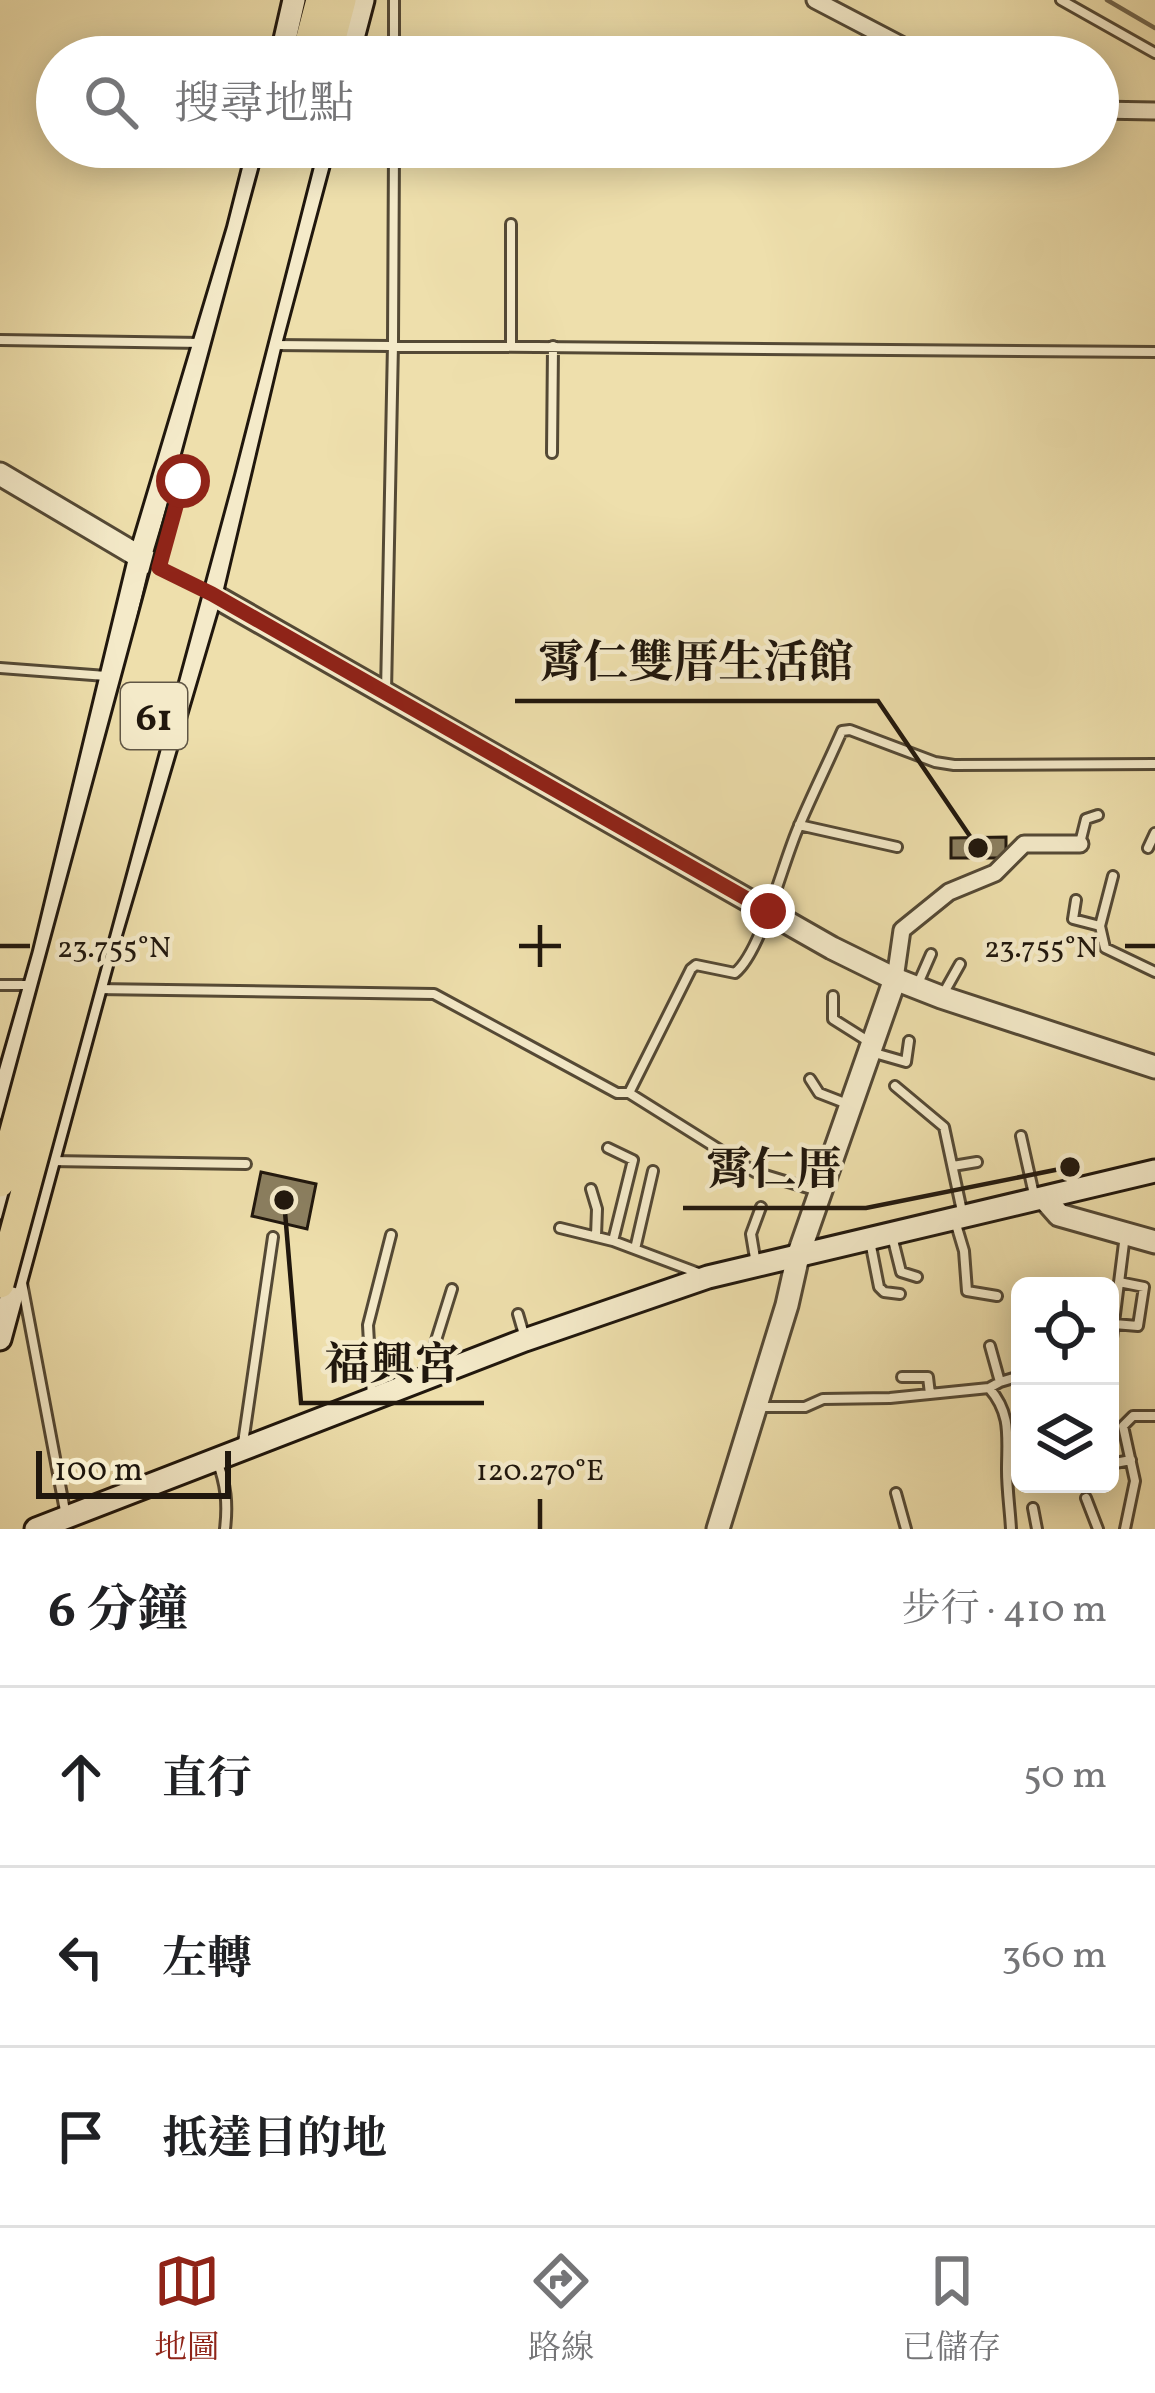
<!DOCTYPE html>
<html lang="zh-TW">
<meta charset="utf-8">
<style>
body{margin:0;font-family:Vollkorn,"Noto Serif TC",serif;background:#f2f2f2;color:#202124}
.controls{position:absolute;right:36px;bottom:36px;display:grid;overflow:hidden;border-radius:18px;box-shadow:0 6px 30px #0003}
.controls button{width:108px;height:108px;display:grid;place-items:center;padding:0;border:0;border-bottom:3px solid #e0e0e0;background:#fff;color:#202124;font:60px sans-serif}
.scale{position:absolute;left:36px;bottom:30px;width:195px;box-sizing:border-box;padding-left:12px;border:6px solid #20170d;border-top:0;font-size:33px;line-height:42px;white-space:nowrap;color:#20170d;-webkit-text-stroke:9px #f4eac9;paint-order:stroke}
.stop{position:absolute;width:36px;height:36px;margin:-27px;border:9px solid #8f2418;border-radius:50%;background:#fff}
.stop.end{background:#8f2418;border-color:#fff;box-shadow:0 3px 12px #0008}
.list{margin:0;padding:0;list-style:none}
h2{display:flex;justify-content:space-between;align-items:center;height:156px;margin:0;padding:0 48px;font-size:51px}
h2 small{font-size:39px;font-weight:400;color:#757577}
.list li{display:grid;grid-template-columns:78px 1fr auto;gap:36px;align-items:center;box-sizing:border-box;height:180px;padding:0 48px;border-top:3px solid #e0e0e0}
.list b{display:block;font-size:45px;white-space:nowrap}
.list em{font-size:39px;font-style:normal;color:#757577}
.icon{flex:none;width:66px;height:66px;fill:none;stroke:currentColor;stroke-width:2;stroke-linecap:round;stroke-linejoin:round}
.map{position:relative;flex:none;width:1155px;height:1529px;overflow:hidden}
.search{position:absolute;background:#fff;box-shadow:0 6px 30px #0003;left:36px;right:36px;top:36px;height:132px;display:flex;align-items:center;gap:30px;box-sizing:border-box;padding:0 42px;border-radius:66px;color:#757577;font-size:45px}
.sheet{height:696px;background:#fff}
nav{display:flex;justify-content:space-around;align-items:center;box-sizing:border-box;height:168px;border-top:3px solid #e0e0e0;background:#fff;font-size:33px;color:#757577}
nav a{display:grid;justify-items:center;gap:6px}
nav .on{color:#8f2418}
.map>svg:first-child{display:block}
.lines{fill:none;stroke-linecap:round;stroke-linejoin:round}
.stream{stroke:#72664c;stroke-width:4.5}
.building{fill:#8b7f60;stroke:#20170d;stroke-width:3}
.service-casing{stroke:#544935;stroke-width:14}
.minor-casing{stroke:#544935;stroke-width:21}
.tertiary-casing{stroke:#544935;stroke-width:27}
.secondary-casing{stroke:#20170d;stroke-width:27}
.trunk-casing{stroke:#20170d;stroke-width:33}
.service{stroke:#f4eac9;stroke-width:8}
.minor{stroke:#f4eac9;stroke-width:15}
.tertiary{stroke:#f4eac9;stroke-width:21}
.secondary{stroke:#f4eac9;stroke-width:21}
.trunk{stroke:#eedfac;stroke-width:27}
.trunk-bridge-casing{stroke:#20170d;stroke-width:33;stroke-linecap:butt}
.trunk-bridge{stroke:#eedfac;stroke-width:27}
.route{stroke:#8f2418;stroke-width:15}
.ticks{fill:none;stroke:#20170d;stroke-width:4.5}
.labels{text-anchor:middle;stroke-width:9;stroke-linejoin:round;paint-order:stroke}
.shield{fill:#f4eac9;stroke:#605645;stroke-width:3}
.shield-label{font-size:39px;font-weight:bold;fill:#20170d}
.ticks-label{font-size:30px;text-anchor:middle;fill:#20170d;stroke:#f4eac9;stroke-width:9;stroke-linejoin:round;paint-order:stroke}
.leader{fill:none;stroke:#20170d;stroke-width:4.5}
.callout-dot{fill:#20170d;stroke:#f4eac9;stroke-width:4.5}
.callout-label{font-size:45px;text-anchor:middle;font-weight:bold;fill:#20170d;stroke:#f4eac9;stroke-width:9;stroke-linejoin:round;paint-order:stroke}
</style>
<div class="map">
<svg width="1155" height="1529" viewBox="0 0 1155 1529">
<rect width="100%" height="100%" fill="#eedfac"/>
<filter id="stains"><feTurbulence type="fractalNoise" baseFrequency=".00167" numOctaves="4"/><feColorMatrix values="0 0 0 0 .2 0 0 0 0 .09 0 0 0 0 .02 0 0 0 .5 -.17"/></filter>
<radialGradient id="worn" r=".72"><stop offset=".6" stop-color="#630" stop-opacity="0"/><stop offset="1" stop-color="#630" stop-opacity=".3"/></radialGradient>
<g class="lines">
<path class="stream" d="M 1107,0 L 1155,28"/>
</g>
<path class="building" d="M 1006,837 L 1006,858 L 951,858 L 951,838 Z
M 261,1172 L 316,1184 L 307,1229 L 252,1216 Z"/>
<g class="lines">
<g class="service-casing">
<path id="service" d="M 1061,0 L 1155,53
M 394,57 L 394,0
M 0,340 L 202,343
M 272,345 L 1155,352
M 511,345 L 511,224
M 552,453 L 553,346
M 0,668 L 106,676
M 386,692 L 393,344 L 394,147
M 799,825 L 897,847
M 1080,843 L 1086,819 L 1098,815
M 1148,848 L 1155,833
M 1113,876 L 1100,926 L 1105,948 L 1155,972
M 1076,900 L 1073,919 L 1100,926
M 0,985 L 34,985
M 917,986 L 931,954
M 96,989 L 434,994 L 617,1093 L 629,1093 L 691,969 L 696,965 L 735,973 C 762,951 783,861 799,826 C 812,795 828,763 842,731 L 850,730 L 935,762 L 954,765 L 1155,764
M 833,996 L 833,1019 L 871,1043
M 942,996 L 960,964
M 871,1052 L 906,1062 L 909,1041
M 810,1079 L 819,1093 L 850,1105
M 895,1086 L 944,1127 L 963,1216
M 629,1093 L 755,1172 L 818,1191
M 1021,1136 L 1035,1199
M 608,1148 L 633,1160 L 613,1241
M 50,1161 L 246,1164
M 953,1166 L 977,1162
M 591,1189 L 597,1209 L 596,1236
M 955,1221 L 964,1251 L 967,1291 L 997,1296
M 560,1228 L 613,1241 L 701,1274
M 892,1236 L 901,1272 L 917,1277
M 870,1241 L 879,1287 L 884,1292 L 900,1294
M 635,1249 L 653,1171
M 756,1264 L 751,1234 L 761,1207
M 22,1283 L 66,1516
M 518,1314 L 525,1338
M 1114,1324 L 1138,1326 L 1144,1287 L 1119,1282
M 1110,1354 L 1125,1235
M 437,1372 L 432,1353 L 452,1289
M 902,1377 L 928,1377 L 930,1394
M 1000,1382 L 1020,1376
M 989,1388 L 1000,1382 L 990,1346
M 372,1397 L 368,1325 L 391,1235
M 757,1407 L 805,1407 L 823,1399 L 890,1398 L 989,1388 C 1012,1414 1007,1438 1007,1470 C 1007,1490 1010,1510 1011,1529
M 243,1443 L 273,1237
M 1110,1460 L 1115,1463 L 1131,1460
M 217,1461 C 226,1484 228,1504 225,1529
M 896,1493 L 906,1529
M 1086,1498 L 1098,1529
M 1033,1508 L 1037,1529
M 1125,1529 L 1135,1481 L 1123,1426 L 1133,1416 L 1155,1416"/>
</g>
<g class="minor-casing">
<path id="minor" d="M 815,0 L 924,57
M 1098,110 L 1155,111
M 895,979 L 902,930 L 949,892 L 995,873 L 1024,844 L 1080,844"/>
</g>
<g class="tertiary-casing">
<path id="tertiary" d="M 0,474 L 140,557 L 211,594 L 832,948 L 895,979 L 941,997 L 1155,1067
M 1044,1198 L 1059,1215 L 1155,1242
M 718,1529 L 787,1305 L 798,1256 L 895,979"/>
</g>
<g class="secondary-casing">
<path id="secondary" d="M 281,57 L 294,0
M 348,57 L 363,0
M 0,1108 L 44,954 L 140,557 L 238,230 L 259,147
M 0,1208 L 11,1168
M 0,1339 L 102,963 L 211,594 L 270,345 L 323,147
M 36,1529 L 525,1340 L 708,1277 L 1155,1171"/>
</g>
<g class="trunk-casing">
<path id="trunk" d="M 305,57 L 320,0
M 327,57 L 342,0"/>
</g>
<use href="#service" class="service"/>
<use href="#minor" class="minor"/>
<use href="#tertiary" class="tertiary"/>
<use href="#secondary" class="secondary"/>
<use href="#trunk" class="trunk"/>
<g class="trunk-bridge-casing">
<path id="trunk-bridge" d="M 0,1183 L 280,147
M 0,1284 L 220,471 L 303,147"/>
</g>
<use href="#trunk-bridge" class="trunk-bridge"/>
</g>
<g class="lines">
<path class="route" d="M 183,481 L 159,568 L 212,594 L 768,911"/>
</g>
<path class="ticks" d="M 540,925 L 540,967M 0,946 L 30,946M 519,946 L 561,946M 1125,946 L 1155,946M 540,1499 L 540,1529"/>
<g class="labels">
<rect class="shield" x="121" y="683" width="66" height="66" rx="9"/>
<g class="shield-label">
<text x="154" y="730">61</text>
</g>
</g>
<g class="ticks-label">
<text x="114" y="957">23.755°N</text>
<text x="1041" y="957">23.755°N</text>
<text x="540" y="1480">120.270°E</text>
</g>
<path class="leader" d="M978 848L878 701H515M1070 1167L866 1208H683M284 1200L301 1403H484"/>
<g class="callout-dot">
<circle cx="978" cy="848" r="12"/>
<circle cx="1070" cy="1167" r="12"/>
<circle cx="284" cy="1200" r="12"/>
</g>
<g class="callout-label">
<text x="696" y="677">霄仁雙厝生活館</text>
<text x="774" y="1184">霄仁厝</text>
<text x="392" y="1379">福興宮</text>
</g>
<rect width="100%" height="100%" filter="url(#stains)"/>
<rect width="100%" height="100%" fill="url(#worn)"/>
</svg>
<div class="controls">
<button><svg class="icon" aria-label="locate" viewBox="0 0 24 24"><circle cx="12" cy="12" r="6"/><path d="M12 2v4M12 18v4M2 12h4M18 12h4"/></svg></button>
<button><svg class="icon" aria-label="layers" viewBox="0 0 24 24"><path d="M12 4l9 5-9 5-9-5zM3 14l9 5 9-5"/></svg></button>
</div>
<div class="scale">100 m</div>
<div class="stop" style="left:183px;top:481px"></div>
<div class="stop end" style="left:768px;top:911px"></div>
<div class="search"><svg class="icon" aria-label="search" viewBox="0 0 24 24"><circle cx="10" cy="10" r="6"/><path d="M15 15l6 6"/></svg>搜尋地點</div>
</div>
<section class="sheet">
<h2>6 分鐘<small>步行 · 410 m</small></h2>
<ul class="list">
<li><svg class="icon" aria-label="ahead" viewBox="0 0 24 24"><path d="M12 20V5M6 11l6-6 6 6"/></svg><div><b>直行</b></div><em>50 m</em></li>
<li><svg class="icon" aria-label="left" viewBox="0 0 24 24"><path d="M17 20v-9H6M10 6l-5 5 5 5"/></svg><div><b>左轉</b></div><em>360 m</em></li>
<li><svg class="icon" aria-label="arrive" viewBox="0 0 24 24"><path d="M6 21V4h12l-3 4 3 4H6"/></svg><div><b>抵達目的地</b></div></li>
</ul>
</section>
<nav>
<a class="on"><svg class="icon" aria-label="map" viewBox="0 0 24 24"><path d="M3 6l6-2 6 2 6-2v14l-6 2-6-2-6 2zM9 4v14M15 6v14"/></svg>地圖</a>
<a><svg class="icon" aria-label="directions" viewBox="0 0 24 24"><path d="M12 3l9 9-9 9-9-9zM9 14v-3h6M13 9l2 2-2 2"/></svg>路線</a>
<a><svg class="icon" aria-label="saved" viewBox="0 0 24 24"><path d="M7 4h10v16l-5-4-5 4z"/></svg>已儲存</a>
</nav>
